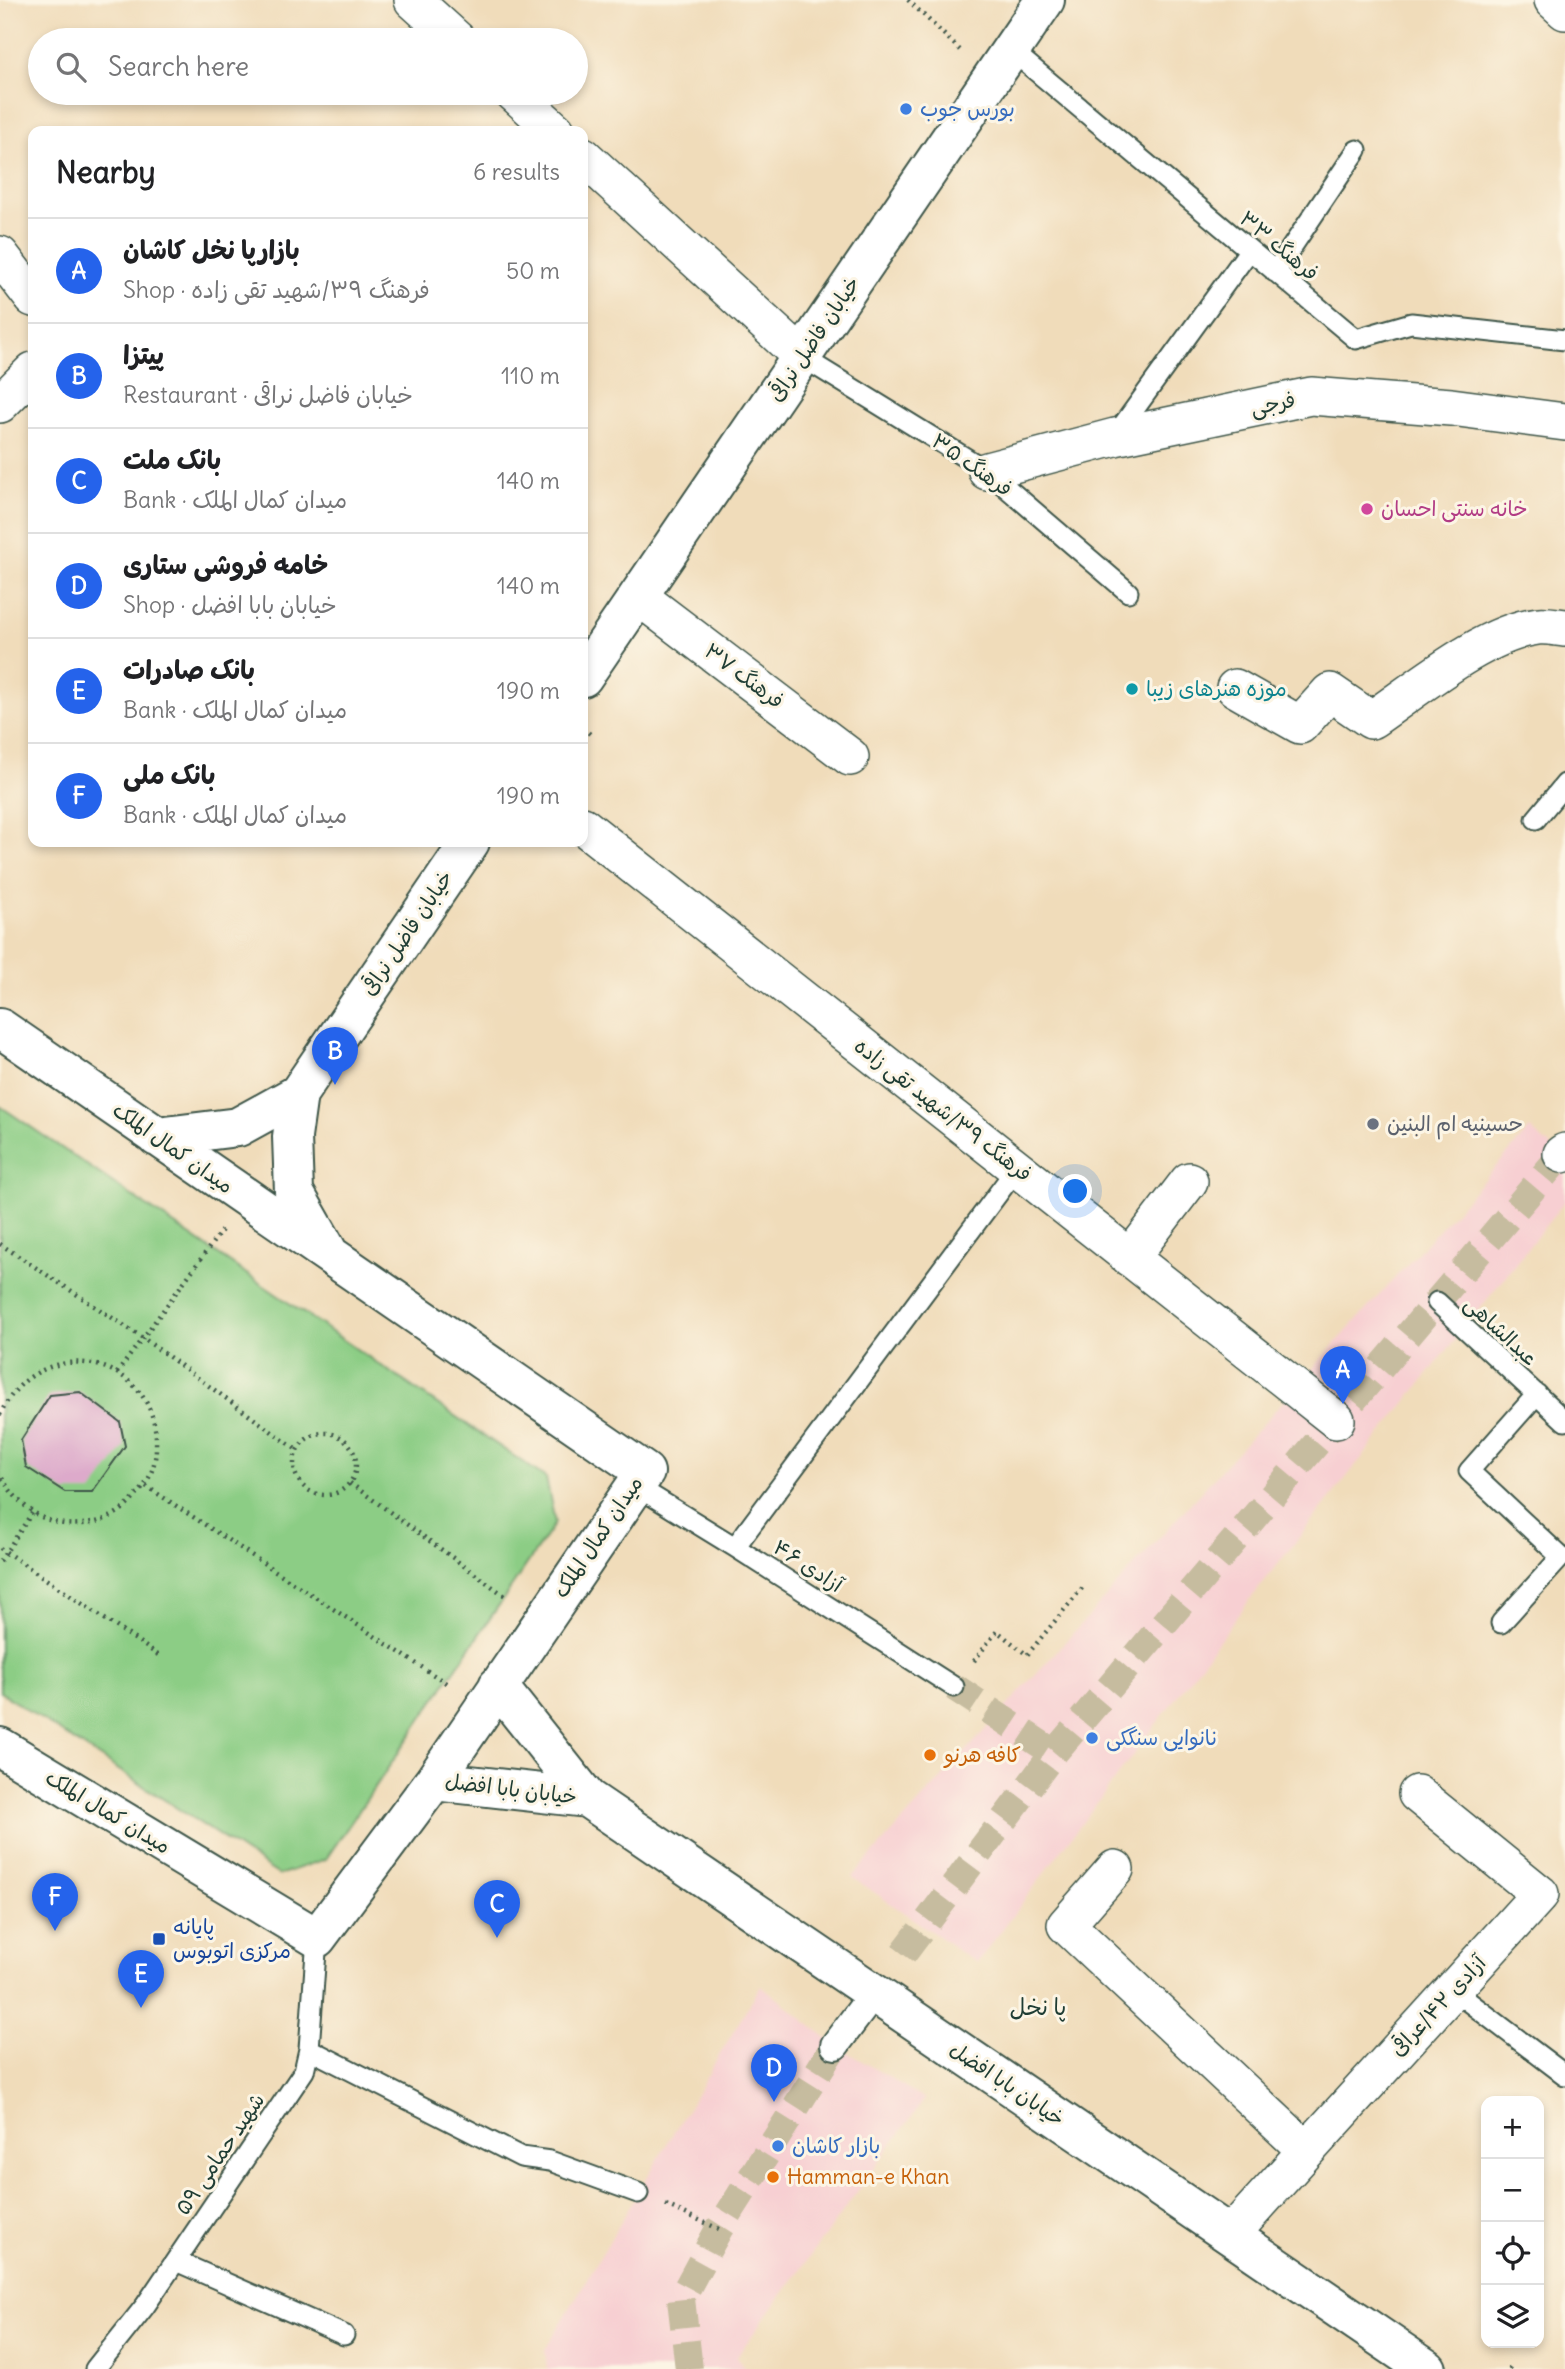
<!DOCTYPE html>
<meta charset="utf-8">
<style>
body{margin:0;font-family:Delius,"Playpen Sans Arabic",sans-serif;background:#f6f6f6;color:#202124}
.controls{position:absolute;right:21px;bottom:21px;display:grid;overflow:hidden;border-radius:14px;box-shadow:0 4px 10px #0003}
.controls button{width:63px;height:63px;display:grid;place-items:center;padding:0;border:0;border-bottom:2px solid #e0e0e0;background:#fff;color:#202124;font:35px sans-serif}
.you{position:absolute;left:1076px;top:1192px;width:24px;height:24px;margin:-18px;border:5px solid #fff;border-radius:50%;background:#1a73e8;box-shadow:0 0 0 10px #1a73e833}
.badge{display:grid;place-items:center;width:46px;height:46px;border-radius:50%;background:#2563eb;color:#fff;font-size:23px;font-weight:700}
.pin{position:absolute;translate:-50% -58px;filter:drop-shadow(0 2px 4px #0008)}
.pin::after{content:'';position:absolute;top:37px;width:24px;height:21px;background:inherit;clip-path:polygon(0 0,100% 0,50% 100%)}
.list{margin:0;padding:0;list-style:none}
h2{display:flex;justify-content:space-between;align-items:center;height:91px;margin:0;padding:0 28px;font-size:30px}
h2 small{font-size:23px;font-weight:400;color:#757577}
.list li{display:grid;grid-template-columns:46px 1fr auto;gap:21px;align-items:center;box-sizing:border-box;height:105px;padding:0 28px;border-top:2px solid #e0e0e0}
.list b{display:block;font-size:26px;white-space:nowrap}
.list p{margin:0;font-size:23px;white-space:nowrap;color:#757577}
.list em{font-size:23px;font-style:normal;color:#757577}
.icon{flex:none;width:38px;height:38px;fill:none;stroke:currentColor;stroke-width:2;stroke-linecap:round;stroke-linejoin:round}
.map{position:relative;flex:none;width:1565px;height:2369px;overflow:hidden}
.search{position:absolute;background:#fff;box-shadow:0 4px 10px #0003;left:28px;top:28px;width:560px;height:77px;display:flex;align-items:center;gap:18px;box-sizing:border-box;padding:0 24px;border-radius:38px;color:#757577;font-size:26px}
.panel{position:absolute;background:#fff;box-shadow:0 4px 10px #0003;left:28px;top:126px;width:560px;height:721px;border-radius:14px}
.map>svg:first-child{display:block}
.built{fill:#f7cfd2}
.green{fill:#8ccd85;stroke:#56855c;stroke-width:2}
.building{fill:#ddaacb}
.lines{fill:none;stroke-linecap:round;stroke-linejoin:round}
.pedestrian-tunnel{stroke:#c6bc9f;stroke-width:28;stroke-dasharray:28 14;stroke-linecap:butt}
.service-casing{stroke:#3e5548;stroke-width:23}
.pedestrian-casing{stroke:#3e5548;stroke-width:32}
.minor-casing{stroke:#3e5548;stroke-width:40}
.secondary-casing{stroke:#3e5548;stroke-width:42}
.path{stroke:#3e5548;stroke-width:4.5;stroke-dasharray:2 5;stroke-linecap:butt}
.service{stroke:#fff;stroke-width:19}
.pedestrian{stroke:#fff;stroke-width:28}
.minor{stroke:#fff;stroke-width:37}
.secondary{stroke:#fff;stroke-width:38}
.shop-dot{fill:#3f7fe0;stroke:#fcf5e5;stroke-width:2.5}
.hotel-dot{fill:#d1479c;stroke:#fcf5e5;stroke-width:2.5}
.culture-dot{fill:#0f9aa8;stroke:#fcf5e5;stroke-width:2.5}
.worship-dot{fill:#6b7280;stroke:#fcf5e5;stroke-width:2.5}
.food-dot{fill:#e8710a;stroke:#fcf5e5;stroke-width:2.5}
.transit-dot{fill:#1a4fb4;stroke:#fcf5e5;stroke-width:2.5}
.labels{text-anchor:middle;stroke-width:6;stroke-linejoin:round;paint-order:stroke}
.shop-label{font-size:21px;fill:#366cbe;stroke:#fcf5e5;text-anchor:start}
.street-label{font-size:21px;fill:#1f3d34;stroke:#fcf5e5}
.hotel-label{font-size:21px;fill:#b23c85;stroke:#fcf5e5;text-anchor:start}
.culture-label{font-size:21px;fill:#0d838f;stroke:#fcf5e5;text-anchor:start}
.worship-label{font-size:21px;fill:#5b616d;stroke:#fcf5e5;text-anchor:start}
.food-label{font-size:21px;fill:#c56008;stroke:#fcf5e5;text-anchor:start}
.transit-label{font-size:21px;fill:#164399;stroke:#fcf5e5;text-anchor:start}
.neighbourhood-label{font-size:23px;fill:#1f3d34;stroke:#fcf5e5}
</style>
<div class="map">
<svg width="1565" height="2369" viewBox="0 0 1565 2369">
<rect width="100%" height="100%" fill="#fcf5e5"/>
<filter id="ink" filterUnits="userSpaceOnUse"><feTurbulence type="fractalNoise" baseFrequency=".0143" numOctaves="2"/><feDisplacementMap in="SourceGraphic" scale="14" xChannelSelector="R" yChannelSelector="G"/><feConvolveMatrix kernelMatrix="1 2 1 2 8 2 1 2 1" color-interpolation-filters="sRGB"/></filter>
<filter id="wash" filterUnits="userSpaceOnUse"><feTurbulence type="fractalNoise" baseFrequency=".00686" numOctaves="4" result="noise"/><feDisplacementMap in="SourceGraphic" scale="28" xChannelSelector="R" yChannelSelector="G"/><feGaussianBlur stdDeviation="1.57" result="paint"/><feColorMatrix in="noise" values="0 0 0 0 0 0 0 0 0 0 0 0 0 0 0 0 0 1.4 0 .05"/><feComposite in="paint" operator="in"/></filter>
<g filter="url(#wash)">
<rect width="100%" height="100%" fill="#f0dcba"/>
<path class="built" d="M 1530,1129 L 1565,1159 L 1565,1201 L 1244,1607 L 977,1963 L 852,1877 Z
M 761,1985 L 835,2045 L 925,2099 L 737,2356 L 745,2369 L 547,2369 L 545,2350 Z"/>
<path class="green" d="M 0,1106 L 546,1478 L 555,1523 L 326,1859 L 279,1875 L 0,1692 Z"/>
<g id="blocks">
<path class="building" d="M 80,1392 L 120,1422 L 125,1446 L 92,1492 L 65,1492 L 26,1467 L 21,1440 L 50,1395 Z"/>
</g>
</g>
<g filter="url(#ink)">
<use href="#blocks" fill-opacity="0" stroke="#3e5548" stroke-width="2"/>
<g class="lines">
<path class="pedestrian-tunnel" d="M 954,1687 L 1054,1753
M 903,1954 L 1054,1753 L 1562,1154
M 689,2369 L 681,2299 L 719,2229 L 835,2045"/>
<g class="service-casing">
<path id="service" d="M 1011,50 L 1356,339 L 1411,323 L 1565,340
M 1275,272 L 1357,150
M 802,357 L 987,471 L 1128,592
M 1115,436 L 1249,251
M 1536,819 L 1565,784
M 1437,1302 L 1565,1421
M 636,1486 L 735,1547 L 954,1687
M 735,1547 L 1017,1168
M 1501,1623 L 1561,1557 L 1469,1471 L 1537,1394
M 1453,1990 L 1565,2075
M 309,2049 L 521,2157 L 550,2161 L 638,2193
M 176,2261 L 344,2335
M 95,2369 L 145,2306 L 304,2071 L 309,2049 L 317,1938"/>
</g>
<g class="pedestrian-casing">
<path id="pedestrian" d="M 835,2045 L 874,1993"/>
</g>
<g class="minor-casing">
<path id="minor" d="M 413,0 L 457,40
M 1553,0 L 1565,11
M 514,93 L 556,131
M 583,156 L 802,357
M 0,255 L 33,298
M 0,404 L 33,371
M 987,471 L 1115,437 L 1311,396 L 1451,407 L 1565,422
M 638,596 L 850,757
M 1235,688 L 1300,725 L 1330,692 L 1371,720 C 1417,689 1483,633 1538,626 C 1547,625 1556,627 1565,628
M 583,826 L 1336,1420
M 1562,1154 L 1565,1152
M 1130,1258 L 1189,1181
M 1115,1869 L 1066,1925 L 1306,2150
M 1230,2235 L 1540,1894 L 1417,1794"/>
</g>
<g class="secondary-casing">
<path id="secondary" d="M 583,677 L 1045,0
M 0,1028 L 645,1472 L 434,1781 L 317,1938 L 0,1747
M 157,1137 L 238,1127 L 298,1094
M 327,1250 L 294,1192 L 292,1137 L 298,1094 L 470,842
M 498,1686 L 587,1798 L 1427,2369
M 434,1781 L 587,1798"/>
</g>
<path class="path" d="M 908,0 L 960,50
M 583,728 L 590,734
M 0,1244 L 143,1338 L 297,1450
M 117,1373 L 222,1230
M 0,1415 C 38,1329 160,1355 156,1447 C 156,1465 149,1482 137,1495 C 123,1512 104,1523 82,1524 C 44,1528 18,1505 0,1475
M294 1464a31 31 0 1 1 62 0a31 31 0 1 1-62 0Z
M 350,1483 L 508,1598
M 146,1486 L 449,1685
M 0,1548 L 158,1655
M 0,1561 L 32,1513
M 974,1661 L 997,1631 L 1027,1655 L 1083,1587
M 666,2205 L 719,2229
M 1509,2369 L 1511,2366"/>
<use href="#service" class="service"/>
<use href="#pedestrian" class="pedestrian"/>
<use href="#minor" class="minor"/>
<use href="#secondary" class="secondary"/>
</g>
</g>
<g class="shop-dot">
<circle cx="906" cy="109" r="7"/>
<circle cx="1092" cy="1738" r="7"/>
<circle cx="778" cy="2146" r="7"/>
</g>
<circle class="hotel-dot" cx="1367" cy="509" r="7"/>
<circle class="culture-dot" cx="1132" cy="689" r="7"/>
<circle class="worship-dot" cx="1373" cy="1124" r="7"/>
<g class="food-dot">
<circle cx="930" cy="1755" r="7"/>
<circle cx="773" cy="2177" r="7"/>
</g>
<rect class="transit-dot" x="152" y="1932" width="14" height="14" rx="3.5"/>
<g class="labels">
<g class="shop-label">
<text x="920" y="116">بورس جوب</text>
<text x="1106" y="1745">نانوایی سنگکی</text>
<text x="792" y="2153">بازار کاشان</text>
</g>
<g class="street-label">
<text transform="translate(1279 246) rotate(40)" y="7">فرهنگ ۳۳</text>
<text transform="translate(814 339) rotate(-56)" y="7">خیابان فاضل نراقی</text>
<text transform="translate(1273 404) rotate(-12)" y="7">فرجی</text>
<text transform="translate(972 465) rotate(35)" y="7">فرهنگ ۳۵</text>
<text transform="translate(744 676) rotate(37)" y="7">فرهنگ ۳۷</text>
<text transform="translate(407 933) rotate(-56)" y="7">خیابان فاضل نراقی</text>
<text transform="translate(943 1110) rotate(38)" y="7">فرهنگ ۳۹/شهید تقی زاده</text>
<text transform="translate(173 1148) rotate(35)" y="7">میدان کمال الملک</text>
<text transform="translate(1501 1331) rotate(43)" y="7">عبدالشاهی</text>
<text transform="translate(598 1537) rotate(-56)" y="7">میدان کمال الملک</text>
<text transform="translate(808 1566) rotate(33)" y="7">آزادی ۴۶</text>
<text transform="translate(511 1789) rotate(7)" y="7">خیابان بابا افضل</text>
<text transform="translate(108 1812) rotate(31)" y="7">میدان کمال الملک</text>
<text transform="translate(1438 2006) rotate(-47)" y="7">آزادی ۴۲/عراقی</text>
<text transform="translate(1007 2084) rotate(34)" y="7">خیابان بابا افضل</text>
<text transform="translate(220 2154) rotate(-56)" y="7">شهید حمامی ۵۹</text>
</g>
<g class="hotel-label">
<text x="1381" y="516">خانه سنتی احسان</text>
</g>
<g class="culture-label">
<text x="1146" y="696">موزه هنرهای زیبا</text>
</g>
<g class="worship-label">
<text x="1387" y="1131">حسینیه ام البنین</text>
</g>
<g class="food-label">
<text x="944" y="1762">کافه هرنو</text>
<text x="787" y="2184">Hamman-e Khan</text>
</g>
<g class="transit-label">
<text x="173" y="1934">پایانه<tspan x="173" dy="24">مرکزی اتوبوس</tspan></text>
</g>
<g class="neighbourhood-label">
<text x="1038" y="2015">پا نخل</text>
</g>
</g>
</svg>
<div class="controls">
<button>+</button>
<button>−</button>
<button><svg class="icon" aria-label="locate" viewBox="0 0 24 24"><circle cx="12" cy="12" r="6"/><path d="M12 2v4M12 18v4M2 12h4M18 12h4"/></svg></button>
<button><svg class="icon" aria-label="layers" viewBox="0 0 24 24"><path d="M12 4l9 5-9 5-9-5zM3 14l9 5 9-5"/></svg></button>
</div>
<div class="you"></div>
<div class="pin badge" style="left:1343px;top:1404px">A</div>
<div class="pin badge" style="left:335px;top:1085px">B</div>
<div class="pin badge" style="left:497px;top:1938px">C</div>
<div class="pin badge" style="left:774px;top:2102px">D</div>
<div class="pin badge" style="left:141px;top:2008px">E</div>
<div class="pin badge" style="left:55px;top:1931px">F</div>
<div class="search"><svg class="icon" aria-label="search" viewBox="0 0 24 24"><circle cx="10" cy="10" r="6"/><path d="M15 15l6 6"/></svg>Search here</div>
<section class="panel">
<h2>Nearby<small>6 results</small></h2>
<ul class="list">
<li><span class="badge">A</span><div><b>بازارپا نخل کاشان</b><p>Shop · فرهنگ ۳۹/شهید تقی زاده</p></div><em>50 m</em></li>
<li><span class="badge">B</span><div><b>پیتزا</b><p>Restaurant · خیابان فاضل نراقی</p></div><em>110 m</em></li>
<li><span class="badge">C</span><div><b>بانک ملت</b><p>Bank · میدان کمال الملک</p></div><em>140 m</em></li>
<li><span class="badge">D</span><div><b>خامه فروشی ستاری</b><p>Shop · خیابان بابا افضل</p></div><em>140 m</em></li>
<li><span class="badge">E</span><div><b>بانک صادرات</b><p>Bank · میدان کمال الملک</p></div><em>190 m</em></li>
<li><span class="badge">F</span><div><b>بانک ملی</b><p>Bank · میدان کمال الملک</p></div><em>190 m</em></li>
</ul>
</section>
</div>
